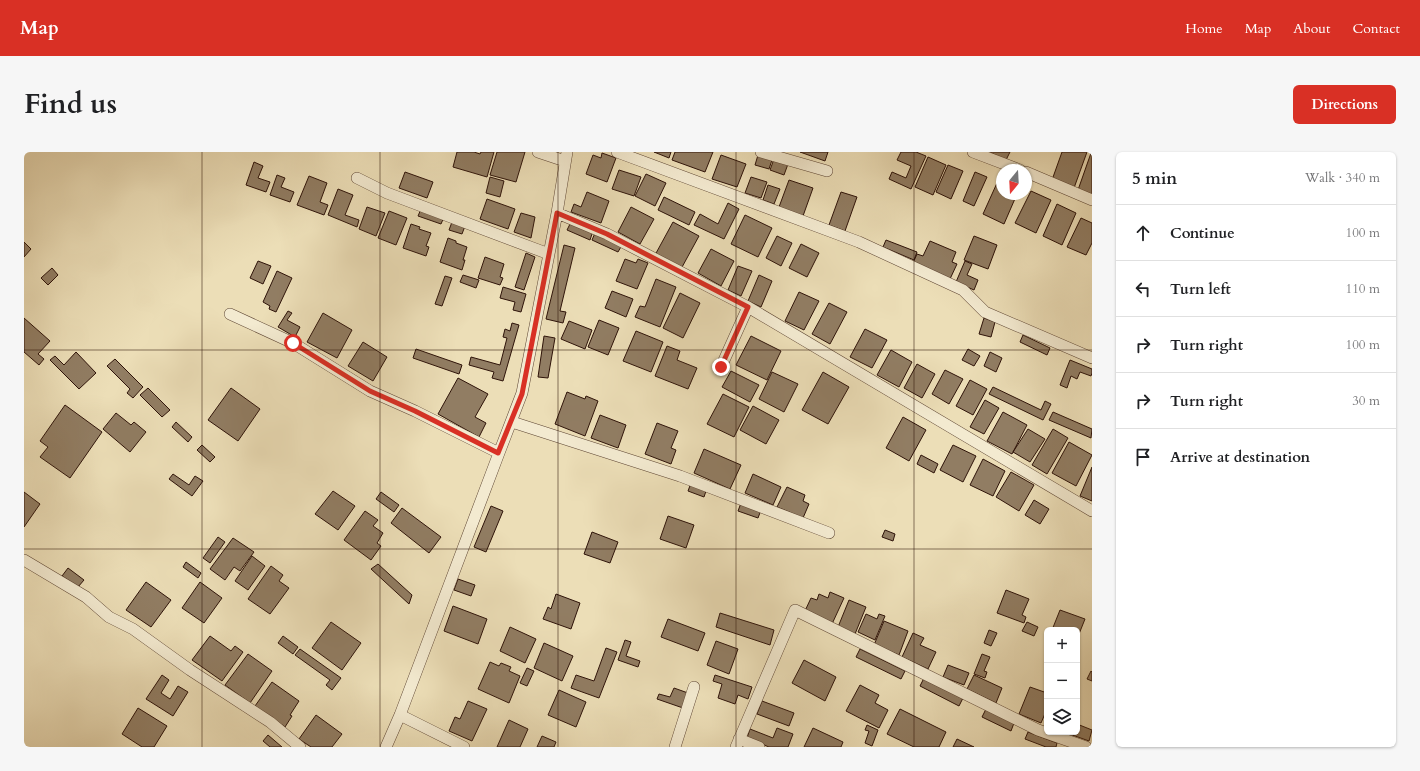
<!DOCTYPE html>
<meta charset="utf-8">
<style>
body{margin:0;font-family:Cardo,serif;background:#f6f6f6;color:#202124}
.controls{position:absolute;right:12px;bottom:12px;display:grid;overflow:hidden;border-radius:6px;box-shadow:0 1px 3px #0004}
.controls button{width:36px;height:36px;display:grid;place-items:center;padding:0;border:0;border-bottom:1px solid #e0e0e0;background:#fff;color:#202124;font:20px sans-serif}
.compass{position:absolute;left:972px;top:12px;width:36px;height:36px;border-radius:50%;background:#fff;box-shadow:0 1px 3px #0004;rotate:198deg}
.stop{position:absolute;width:12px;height:12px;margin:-9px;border:3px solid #d93025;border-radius:50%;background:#fff}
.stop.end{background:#d93025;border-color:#fff;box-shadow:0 1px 4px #0008}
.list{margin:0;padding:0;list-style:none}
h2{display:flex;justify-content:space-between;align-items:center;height:52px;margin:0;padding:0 16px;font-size:17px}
h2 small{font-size:13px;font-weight:400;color:#757577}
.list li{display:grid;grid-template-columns:26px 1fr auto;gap:12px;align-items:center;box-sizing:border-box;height:56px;padding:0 16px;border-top:1px solid #e0e0e0}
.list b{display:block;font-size:15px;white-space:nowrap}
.list em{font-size:13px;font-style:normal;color:#757577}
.icon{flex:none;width:22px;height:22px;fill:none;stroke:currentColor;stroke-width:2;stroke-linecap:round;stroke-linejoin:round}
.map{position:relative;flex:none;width:1068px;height:595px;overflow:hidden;border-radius:6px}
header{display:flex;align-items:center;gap:24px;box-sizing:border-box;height:56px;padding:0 20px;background:#d93025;color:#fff}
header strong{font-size:19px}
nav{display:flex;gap:22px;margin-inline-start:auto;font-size:14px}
.intro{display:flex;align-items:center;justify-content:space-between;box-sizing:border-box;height:96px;padding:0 24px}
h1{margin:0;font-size:28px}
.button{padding:10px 18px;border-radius:6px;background:#d93025;color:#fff;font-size:14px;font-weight:700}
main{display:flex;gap:24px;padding:0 24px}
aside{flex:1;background:#fff;border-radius:6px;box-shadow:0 1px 3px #0004}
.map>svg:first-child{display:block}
.building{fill:#917d63;stroke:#2e1309}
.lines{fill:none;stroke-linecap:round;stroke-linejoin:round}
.minor-casing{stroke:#5e4634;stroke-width:12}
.minor{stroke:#f3ead0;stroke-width:11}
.route{stroke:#d93025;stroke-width:5}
.grid{fill:none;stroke:#2e1309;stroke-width:1;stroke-opacity:0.55}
</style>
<header>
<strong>Map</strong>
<nav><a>Home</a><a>Map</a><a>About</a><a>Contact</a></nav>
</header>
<div class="intro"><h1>Find us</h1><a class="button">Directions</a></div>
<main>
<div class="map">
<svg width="1068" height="595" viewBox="0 0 1068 595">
<rect width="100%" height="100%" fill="#ecdeb7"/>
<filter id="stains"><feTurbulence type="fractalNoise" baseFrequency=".005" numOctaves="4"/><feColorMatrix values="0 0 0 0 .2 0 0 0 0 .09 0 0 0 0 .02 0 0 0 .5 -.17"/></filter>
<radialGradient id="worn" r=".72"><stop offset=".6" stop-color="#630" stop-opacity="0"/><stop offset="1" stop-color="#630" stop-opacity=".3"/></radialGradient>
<path class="building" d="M 433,0 L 450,0 L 456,2 L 457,0 L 470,0 L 463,25 L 429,15 Z
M 473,0 L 501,0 L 492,30 L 466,23 Z
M 630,0 L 647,0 L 645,6 Z
M 651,0 L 689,0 L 681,20 L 648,8 Z
M 776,0 L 804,0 L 801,9 Z
M 877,0 L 892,0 L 902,4 L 887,37 L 865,27 L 868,20 L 882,26 L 887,14 L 873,8 Z
M 965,0 L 986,0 L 982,8 Z
M 1038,0 L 1063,0 L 1050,36 L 1028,28 Z
M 578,1 L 592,6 L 583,30 L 562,22 L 569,3 L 577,6 Z
M 1067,1 L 1068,2 L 1068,43 L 1054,38 Z
M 697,3 L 722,12 L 713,35 L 688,27 Z
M 734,3 L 748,8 L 745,17 L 731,13 Z
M 904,5 L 922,13 L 909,43 L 891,35 Z
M 750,7 L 764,12 L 760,23 L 746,18 Z
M 230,10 L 239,14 L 234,26 L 246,30 L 242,40 L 222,33 Z
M 924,13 L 939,19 L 927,47 L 912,40 Z
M 595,18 L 617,25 L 610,44 L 588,37 Z
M 381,20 L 409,30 L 403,46 L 375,36 Z
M 951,20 L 963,25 L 950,54 L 939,49 Z
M 622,22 L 642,31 L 631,54 L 611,44 Z
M 253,23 L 261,26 L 257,35 L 270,40 L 266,50 L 246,43 Z
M 285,24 L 303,31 L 296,50 L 304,53 L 300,63 L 273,53 Z
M 466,25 L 480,29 L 476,45 L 462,41 Z
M 727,25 L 743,30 L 737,46 L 721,41 Z
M 765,28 L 789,36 L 779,64 L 755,55 Z
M 973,31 L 978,34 L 978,42 L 993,42 L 980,72 L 959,62 Z
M 744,33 L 756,37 L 750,52 L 739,48 Z
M 314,37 L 329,43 L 321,63 L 335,68 L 333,75 L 304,63 Z
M 1007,39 L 1027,48 L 1012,81 L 991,71 Z
M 563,40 L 585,49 L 577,71 L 547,60 L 550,52 L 557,55 Z
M 817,40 L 833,45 L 821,79 L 805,73 Z
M 640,45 L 671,60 L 665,73 L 634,58 Z
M 463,47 L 491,57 L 484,77 L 456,67 Z
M 704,51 L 715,57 L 700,87 L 670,73 L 676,62 L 694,72 Z
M 1033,52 L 1052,61 L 1038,93 L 1019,84 Z
M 343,55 L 361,61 L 352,84 L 335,77 Z
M 607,55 L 630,67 L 616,92 L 594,80 Z
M 397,57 L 420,65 L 417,72 L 394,64 Z
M 365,59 L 383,66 L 372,93 L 354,86 Z
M 497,61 L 511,65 L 507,86 L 490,80 Z
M 721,63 L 748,76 L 734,105 L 707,92 Z
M 1057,66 L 1068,71 L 1068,91 L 1062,103 L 1043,95 Z
M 428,70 L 441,74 L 438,82 L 425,78 Z
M 547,70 L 569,79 L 566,88 L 543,78 Z
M 649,70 L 675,84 L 657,117 L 631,103 Z
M 387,72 L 396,75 L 395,77 L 407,81 L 402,94 L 405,95 L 402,104 L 379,96 Z
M 571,81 L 598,93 L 594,100 L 568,88 Z
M 753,84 L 768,91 L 757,114 L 742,106 Z
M 950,84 L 973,93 L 964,117 L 940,108 Z
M 424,86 L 432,89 L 432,91 L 443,95 L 439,108 L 441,108 L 438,118 L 416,110 Z
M 862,88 L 893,100 L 890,108 L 859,95 Z
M 906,89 L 932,100 L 928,110 L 933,112 L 926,127 L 889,111 L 893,102 L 899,104 Z
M 0,90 L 7,97 L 0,105 Z
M 777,92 L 795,101 L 783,125 L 765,116 Z
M 540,93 L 551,96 L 536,159 L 542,160 L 539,171 L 522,167 Z
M 687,97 L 710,109 L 697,134 L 674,121 Z
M 502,101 L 511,105 L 500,138 L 491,135 Z
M 461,105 L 480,112 L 476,125 L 479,126 L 476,133 L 454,126 Z
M 601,107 L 612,111 L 614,107 L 624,111 L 613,137 L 592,129 Z
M 234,109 L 247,114 L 239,132 L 226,126 Z
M 941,109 L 948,112 L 943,123 L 954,128 L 950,138 L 932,130 Z
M 714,114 L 728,119 L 717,144 L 704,138 Z
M 28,116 L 34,123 L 24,133 L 17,126 Z
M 253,119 L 268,126 L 252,160 L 245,157 L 246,154 L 239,150 Z
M 439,123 L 455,128 L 452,136 L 436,130 Z
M 735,123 L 748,129 L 737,155 L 724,149 Z
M 421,124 L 428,126 L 418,154 L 411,152 Z
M 632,127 L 652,135 L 636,175 L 611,165 L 616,154 L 621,155 Z
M 479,135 L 502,142 L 497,160 L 489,158 L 491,150 L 476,146 Z
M 588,139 L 609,147 L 602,165 L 581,156 Z
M 775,140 L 795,149 L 780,178 L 761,169 Z
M 656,141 L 676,151 L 659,186 L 639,176 Z
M 805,151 L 823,160 L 806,192 L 788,182 Z
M 264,159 L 268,161 L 263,168 L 276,175 L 271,185 L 254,175 Z
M 299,161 L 328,178 L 313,206 L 283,190 Z
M 0,166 L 26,189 L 14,202 L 20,207 L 15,213 L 0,200 Z
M 960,166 L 971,170 L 967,185 L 955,182 Z
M 575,168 L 595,176 L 584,203 L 564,195 Z
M 545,169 L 568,178 L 561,197 L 537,187 Z
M 488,171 L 495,173 L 479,229 L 468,226 L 470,220 L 445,213 L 447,205 L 476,213 L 483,186 L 479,185 L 481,177 L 486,179 Z
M 841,177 L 863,188 L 848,216 L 826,205 Z
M 612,179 L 639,190 L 627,220 L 599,209 Z
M 999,183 L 1026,196 L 1023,203 L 996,190 Z
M 520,184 L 531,186 L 524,226 L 514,225 Z
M 727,184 L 757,199 L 743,228 L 712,213 Z
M 339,190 L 363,205 L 349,229 L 324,214 Z
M 643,194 L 656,199 L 653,208 L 673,216 L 664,237 L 631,224 Z
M 392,197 L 438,213 L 435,222 L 389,206 Z
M 944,197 L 956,204 L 950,214 L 938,208 Z
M 867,198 L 888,210 L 875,235 L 853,223 Z
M 52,200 L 72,221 L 55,237 L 26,208 L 31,204 L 40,213 Z
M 966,200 L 978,206 L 972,220 L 960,214 Z
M 91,207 L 119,235 L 109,246 L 103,241 L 106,237 L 83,214 Z
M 1046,208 L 1068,217 L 1068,221 L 1067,224 L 1056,220 L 1053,227 L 1047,224 L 1043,236 L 1036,233 Z
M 893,212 L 911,222 L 898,246 L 880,236 Z
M 921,218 L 939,227 L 925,252 L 908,242 Z
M 707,219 L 735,233 L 726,250 L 698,235 Z
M 748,220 L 774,232 L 760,260 L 735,247 Z
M 799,220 L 825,235 L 804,272 L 778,258 Z
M 434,226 L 464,242 L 451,265 L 462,271 L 455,285 L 414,262 Z
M 946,228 L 963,237 L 949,263 L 932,254 Z
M 969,235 L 1017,258 L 1021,249 L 1027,252 L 1019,268 L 965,242 Z
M 124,236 L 146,258 L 138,265 L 116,243 Z
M 207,236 L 236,257 L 214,289 L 184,268 Z
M 543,240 L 561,247 L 562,244 L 574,249 L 561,284 L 531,272 Z
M 699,242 L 725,255 L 710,285 L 683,272 Z
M 961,248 L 975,256 L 960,282 L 946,275 Z
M 41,253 L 78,280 L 46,326 L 16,305 L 24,295 L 16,289 Z
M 729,254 L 755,268 L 742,292 L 716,278 Z
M 979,260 L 1003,273 L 988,302 L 963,289 Z
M 1029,260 L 1068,277 L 1067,286 L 1025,268 Z
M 92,261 L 107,273 L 110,270 L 122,280 L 106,300 L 79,277 Z
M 576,263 L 602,273 L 594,296 L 567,286 Z
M 879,265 L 902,278 L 885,309 L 862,296 Z
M 152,270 L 168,285 L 164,290 L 148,275 Z
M 633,271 L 654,279 L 647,296 L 652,298 L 647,312 L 621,302 Z
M 1004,277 L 1021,287 L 1006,310 L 989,300 Z
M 1029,277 L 1044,286 L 1023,322 L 1008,313 Z
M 1045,290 L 1068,303 L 1052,334 L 1028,321 Z
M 178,293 L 191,305 L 186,310 L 173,298 Z
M 929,293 L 952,304 L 939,330 L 916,318 Z
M 680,297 L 717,313 L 706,337 L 670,321 Z
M 897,303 L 914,312 L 910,321 L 893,312 Z
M 959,307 L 981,319 L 969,344 L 946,333 Z
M 1068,315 L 1068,349 L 1056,344 Z
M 987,320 L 1010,333 L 995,359 L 972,345 Z
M 149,322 L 165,333 L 171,324 L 179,329 L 168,344 L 145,327 Z
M 729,322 L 757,335 L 749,353 L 721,341 Z
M 667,331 L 683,336 L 680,345 L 664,339 Z
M 763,335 L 781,343 L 779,349 L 785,352 L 779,366 L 753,355 Z
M 309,339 L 331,354 L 314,378 L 291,362 Z
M 0,340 L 16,352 L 0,375 Z
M 357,340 L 375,353 L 370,360 L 352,347 Z
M 1010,348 L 1025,357 L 1016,372 L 1001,363 Z
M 717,351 L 737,358 L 734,366 L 714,359 Z
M 467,354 L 479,359 L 462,400 L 450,395 Z
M 378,356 L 417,385 L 405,401 L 367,371 Z
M 341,359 L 354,368 L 349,374 L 359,381 L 353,391 L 357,394 L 347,408 L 320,388 Z
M 644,364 L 670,373 L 662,396 L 636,387 Z
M 861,378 L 871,382 L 869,389 L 858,385 Z
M 568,380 L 594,390 L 586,411 L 560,402 Z
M 194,385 L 201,390 L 186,411 L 179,406 Z
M 209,386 L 230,400 L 216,419 L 210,415 L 201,428 L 186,417 Z
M 228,404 L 241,414 L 224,438 L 211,429 Z
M 162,410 L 177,421 L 174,426 L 159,415 Z
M 354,412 L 388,443 L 385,452 L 347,417 Z
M 247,414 L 259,423 L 255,429 L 265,436 L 246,462 L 224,447 Z
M 44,416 L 60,428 L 54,435 L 38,424 Z
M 434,427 L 451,433 L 447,444 L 430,438 Z
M 122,430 L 147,448 L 127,475 L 102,458 Z
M 176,430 L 198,446 L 180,471 L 158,456 Z
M 982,438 L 1005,447 L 998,463 L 1002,465 L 1000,471 L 973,461 Z
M 806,440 L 820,446 L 808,472 L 780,461 L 787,446 L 793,448 L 795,442 L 804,446 Z
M 532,442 L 556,451 L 547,477 L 519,467 L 524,455 L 527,457 Z
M 825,448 L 842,455 L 831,482 L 814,475 Z
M 429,454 L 463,467 L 454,492 L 420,479 Z
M 1036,458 L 1061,467 L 1053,487 L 1053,478 L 1028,478 Z
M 696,461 L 750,478 L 746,493 L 692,475 Z
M 842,462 L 853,467 L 855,462 L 861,464 L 851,488 L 834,480 Z
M 644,467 L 681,481 L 674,499 L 637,485 Z
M 860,469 L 884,479 L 875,503 L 850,493 Z
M 307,470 L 337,491 L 318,518 L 288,496 Z
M 1003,470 L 1014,475 L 1010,484 L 998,479 Z
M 486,475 L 512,487 L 501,511 L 476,499 Z
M 965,478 L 973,481 L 967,494 L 960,491 Z
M 889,481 L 900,486 L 896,493 L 912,500 L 904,517 L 878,505 Z
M 186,484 L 207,499 L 211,494 L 219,500 L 198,529 L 168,508 Z
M 259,484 L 274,495 L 269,502 L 254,491 Z
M 601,488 L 607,490 L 602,504 L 616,509 L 614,515 L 594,508 Z
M 692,489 L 714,497 L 705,522 L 683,513 Z
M 520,491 L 549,504 L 538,529 L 510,516 Z
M 582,496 L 593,500 L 575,546 L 547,536 L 552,523 L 570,529 Z
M 276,497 L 317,526 L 308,538 L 302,533 L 306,528 L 271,503 Z
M 836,497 L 881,519 L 877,527 L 832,505 Z
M 224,502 L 248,519 L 226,551 L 201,533 Z
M 958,502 L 966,505 L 960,519 L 963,520 L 961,526 L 950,522 Z
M 780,508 L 812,525 L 801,549 L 768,531 Z
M 466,510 L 475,514 L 477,511 L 487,515 L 485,519 L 496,524 L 485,551 L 454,537 Z
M 924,513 L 945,521 L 940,533 L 919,525 Z
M 503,516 L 510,519 L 503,534 L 496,531 Z
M 1067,519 L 1068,520 L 1068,529 L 1063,527 Z
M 138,523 L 145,528 L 137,541 L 146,547 L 154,534 L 164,540 L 149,564 L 122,547 Z
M 691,523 L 728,535 L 724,547 L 714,543 L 711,552 L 694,546 L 698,532 L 689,529 Z
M 950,523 L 978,536 L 972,551 L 943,537 Z
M 900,526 L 939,546 L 935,554 L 896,534 Z
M 248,530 L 275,549 L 266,563 L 268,564 L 261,575 L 231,554 Z
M 836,533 L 855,543 L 851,551 L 864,558 L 855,576 L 822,559 Z
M 1006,535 L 1023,541 L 1023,557 L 1017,571 L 995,562 Z
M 650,536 L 664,541 L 659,556 L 633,547 L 635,542 L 646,545 Z
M 535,538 L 562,550 L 552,575 L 524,563 Z
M 444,549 L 463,557 L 448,589 L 425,579 L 431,565 L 436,567 Z
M 738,549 L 770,561 L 765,574 L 733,562 Z
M 114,556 L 143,574 L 130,595 L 118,595 L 98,582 Z
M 876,557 L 922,580 L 915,595 L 890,595 L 863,582 Z
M 962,557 L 990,571 L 987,579 L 958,565 Z
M 292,563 L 318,582 L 308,595 L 287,595 L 275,587 Z
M 485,568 L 504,577 L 496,595 L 473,595 Z
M 1053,572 L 1068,578 L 1065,589 L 1040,580 L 1053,580 Z
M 843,573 L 854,578 L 848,594 L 841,591 L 845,579 L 841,578 Z
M 753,576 L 769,582 L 764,595 L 745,595 L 723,586 L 726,577 L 749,586 Z
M 789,576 L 819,590 L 817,595 L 780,595 Z
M 1004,580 L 1033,591 L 1032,595 L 1022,595 L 1001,587 Z
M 244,583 L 258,595 L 246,595 L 239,589 Z
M 518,584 L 532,590 L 530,595 L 513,595 Z
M 933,587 L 950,595 L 929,595 Z"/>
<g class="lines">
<g class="minor-casing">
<path id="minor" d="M 514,0 L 541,9
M 593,0 L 835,90 L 939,138 L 961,160 L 1068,206
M 737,0 L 803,19
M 949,0 L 996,18
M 1002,20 L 1068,48
M 333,26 L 363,41 L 525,102
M 533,61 L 583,82 L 724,155 L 1068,359
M 206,162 L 269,191 L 346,239 L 391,259 L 475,301
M 697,215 L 724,155
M 488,270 L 656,324 L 805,381
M 0,408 L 62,445 L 85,465 L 109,477 L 166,518 L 246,570 L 276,595
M 376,563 L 440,595
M 715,587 L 735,595
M 362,595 L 376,563 L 475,301 L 498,241 L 533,61 L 543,0
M 651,595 L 670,535
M 712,595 L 771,458 L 1014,578 L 1062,595"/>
</g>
<use href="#minor" class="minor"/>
</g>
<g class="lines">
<path class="route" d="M 269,191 L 346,239 L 391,259 L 474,301 L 498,242 L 533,61 L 583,82 L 724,155 L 697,215"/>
</g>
<path class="grid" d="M 178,0 L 178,595M 356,0 L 356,595M 534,0 L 534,595M 712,0 L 712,595M 890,0 L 890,595M 0,198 L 1068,198M 0,397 L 1068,397"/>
<rect width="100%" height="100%" filter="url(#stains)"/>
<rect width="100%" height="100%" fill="url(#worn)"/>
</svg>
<div class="controls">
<button>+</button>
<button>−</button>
<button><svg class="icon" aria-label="layers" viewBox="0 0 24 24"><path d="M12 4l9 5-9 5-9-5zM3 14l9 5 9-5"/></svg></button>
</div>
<svg class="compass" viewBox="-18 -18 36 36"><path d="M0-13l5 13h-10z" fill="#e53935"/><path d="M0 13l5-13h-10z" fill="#757577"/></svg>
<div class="stop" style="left:269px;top:191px"></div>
<div class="stop end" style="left:697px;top:215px"></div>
</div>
<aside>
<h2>5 min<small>Walk · 340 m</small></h2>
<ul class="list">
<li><svg class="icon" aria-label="ahead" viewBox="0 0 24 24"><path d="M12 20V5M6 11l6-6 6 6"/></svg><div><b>Continue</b></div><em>100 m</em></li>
<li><svg class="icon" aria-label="left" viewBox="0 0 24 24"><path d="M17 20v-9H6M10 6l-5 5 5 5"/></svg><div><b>Turn left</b></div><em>110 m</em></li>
<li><svg class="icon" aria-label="right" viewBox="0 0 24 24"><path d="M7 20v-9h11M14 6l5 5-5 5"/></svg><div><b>Turn right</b></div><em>100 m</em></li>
<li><svg class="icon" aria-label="right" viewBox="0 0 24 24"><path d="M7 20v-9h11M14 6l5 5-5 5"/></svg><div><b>Turn right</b></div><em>30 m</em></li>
<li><svg class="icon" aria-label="arrive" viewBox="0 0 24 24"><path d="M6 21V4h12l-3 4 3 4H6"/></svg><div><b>Arrive at destination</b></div></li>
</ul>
</aside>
</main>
